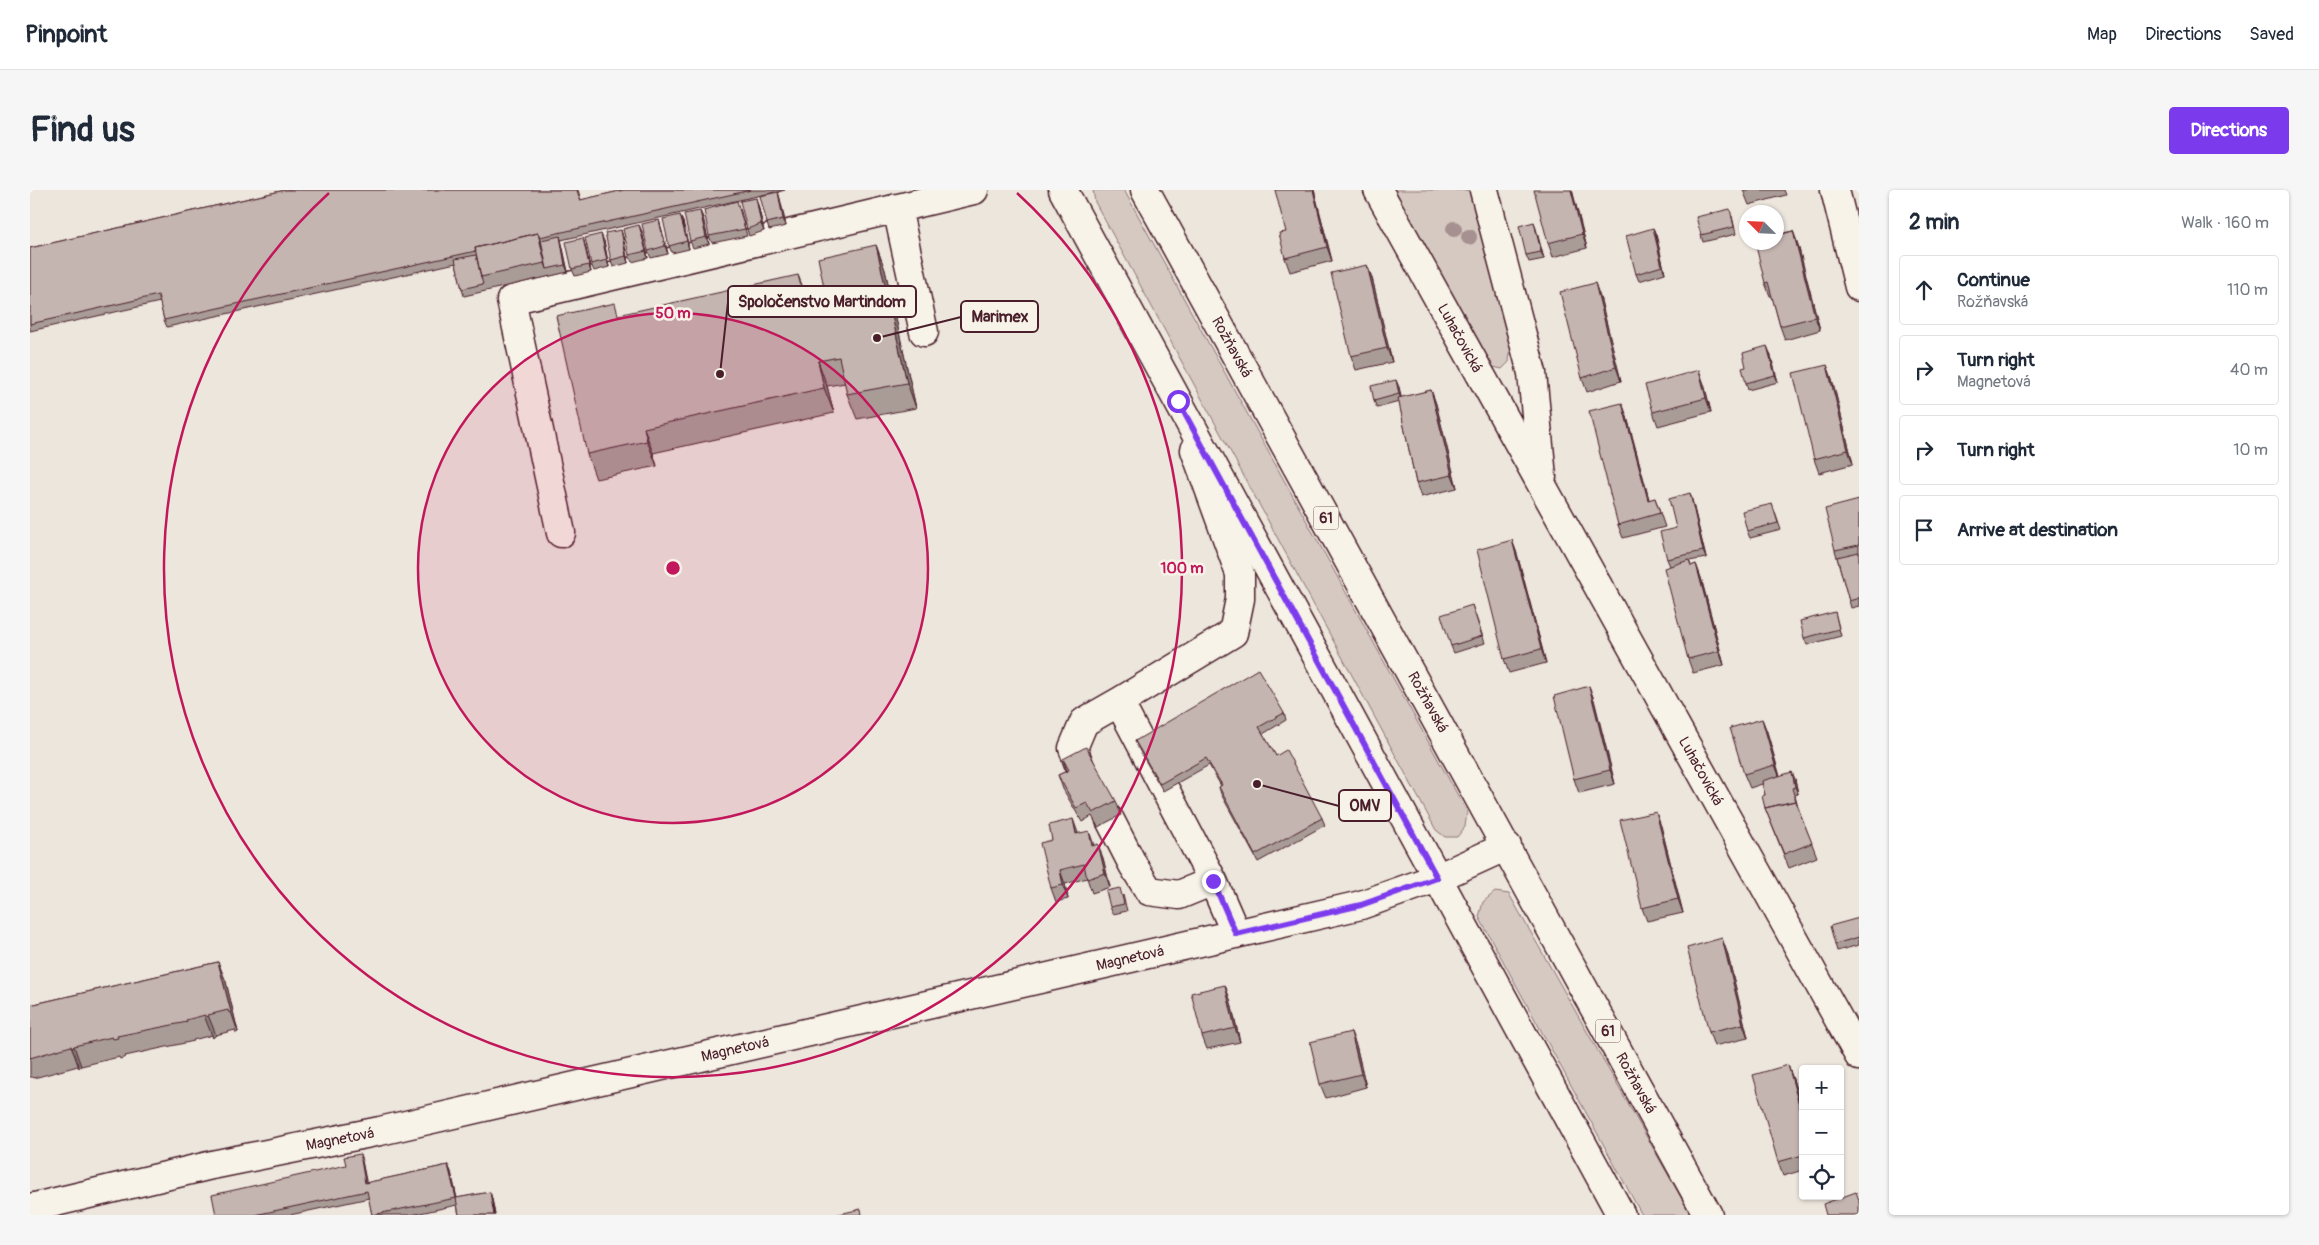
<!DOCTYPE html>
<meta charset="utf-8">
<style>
body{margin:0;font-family:Pangolin,sans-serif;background:#f6f6f7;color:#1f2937}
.controls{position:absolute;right:15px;bottom:15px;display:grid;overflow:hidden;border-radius:5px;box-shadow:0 1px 4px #0004}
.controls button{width:45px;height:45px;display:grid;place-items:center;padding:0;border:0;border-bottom:1px solid #e0e1e3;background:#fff;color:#1f2937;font:25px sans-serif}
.compass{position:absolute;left:1709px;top:15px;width:45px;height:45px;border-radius:50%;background:#fff;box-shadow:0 1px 4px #0004;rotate:294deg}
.stop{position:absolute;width:15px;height:15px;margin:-11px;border:4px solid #7c3aed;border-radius:50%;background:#fff}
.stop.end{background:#7c3aed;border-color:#fff;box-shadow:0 1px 5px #0008}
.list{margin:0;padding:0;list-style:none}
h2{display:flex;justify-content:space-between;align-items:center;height:65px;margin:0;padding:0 20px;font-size:21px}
h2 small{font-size:16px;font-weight:400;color:#747a83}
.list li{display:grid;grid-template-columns:32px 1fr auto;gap:15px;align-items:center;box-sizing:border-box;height:70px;margin:0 10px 10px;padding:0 10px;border:1px solid #e0e1e3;border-radius:5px}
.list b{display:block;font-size:19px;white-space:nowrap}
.list p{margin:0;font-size:16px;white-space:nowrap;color:#747a83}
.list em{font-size:16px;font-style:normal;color:#747a83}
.icon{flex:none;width:28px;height:28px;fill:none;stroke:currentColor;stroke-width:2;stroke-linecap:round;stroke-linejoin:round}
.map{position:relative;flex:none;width:1829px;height:1025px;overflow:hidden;border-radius:5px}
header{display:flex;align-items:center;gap:30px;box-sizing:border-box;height:70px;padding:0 25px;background:#fff;border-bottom:1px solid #e0e1e3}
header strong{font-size:24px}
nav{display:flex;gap:28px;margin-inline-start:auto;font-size:18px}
.intro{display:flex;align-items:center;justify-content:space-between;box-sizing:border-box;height:120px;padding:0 30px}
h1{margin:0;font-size:35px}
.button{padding:12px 22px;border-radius:5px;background:#7c3aed;color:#fff;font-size:18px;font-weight:700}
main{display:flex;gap:30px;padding:0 30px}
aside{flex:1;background:#fff;border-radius:5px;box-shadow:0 1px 4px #0004}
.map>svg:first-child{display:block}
.green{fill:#d5c9c2;stroke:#907476}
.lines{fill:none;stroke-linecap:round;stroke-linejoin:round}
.minor-casing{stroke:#4a1f2b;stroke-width:31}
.major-casing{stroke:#4a1f2b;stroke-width:31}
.minor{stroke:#f7f3e8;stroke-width:28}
.major{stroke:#f7f3e8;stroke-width:28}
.tree{fill:#a69090}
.wall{fill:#a99c97;stroke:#4a1f2b}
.shaded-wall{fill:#897f7b;stroke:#4a1f2b}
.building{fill:#c4b5b0;stroke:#4a1f2b}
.route{stroke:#7c3aed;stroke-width:6}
.ring{fill:none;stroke:#c2185b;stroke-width:2.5}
.labels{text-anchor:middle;stroke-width:5;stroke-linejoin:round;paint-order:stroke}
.shield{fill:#f7f3e8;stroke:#7e5f64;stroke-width:1}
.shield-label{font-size:14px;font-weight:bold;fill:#4a1f2b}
.street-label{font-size:15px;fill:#4a1f2b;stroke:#f7f3e8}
.centre{fill:#c2185b;stroke:#f7f3e8;stroke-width:2.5}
.ring-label{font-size:15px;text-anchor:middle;font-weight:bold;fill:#c2185b;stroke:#f7f3e8;stroke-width:5;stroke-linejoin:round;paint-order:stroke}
.leader{fill:none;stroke:#4a1f2b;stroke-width:2}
.callout-dot{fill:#4a1f2b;stroke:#f7f3e8;stroke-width:2}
.callout{fill:#f7f3e8;stroke:#4a1f2b;stroke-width:2}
.callout-label{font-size:16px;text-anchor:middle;font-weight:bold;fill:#4a1f2b}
</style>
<header>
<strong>Pinpoint</strong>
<nav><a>Map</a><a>Directions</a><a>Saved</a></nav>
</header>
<div class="intro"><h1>Find us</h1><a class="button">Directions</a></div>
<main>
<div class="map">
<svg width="1829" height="1025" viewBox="0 0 1829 1025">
<rect width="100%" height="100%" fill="#ece6dd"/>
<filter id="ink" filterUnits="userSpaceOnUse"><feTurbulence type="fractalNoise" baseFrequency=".02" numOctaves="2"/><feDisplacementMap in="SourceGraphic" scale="10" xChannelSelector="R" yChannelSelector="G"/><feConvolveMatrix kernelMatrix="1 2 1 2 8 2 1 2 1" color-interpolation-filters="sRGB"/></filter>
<g filter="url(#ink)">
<path class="green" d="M 1063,0 L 1094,0 L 1437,622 L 1435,637 L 1427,647 L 1415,647 L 1406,640 L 1065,12 Z
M 1363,0 L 1441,0 L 1481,154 L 1479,172 L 1472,179 L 1463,177 L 1457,170 Z
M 1465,702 L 1479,704 L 1661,1025 L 1612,1025 L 1449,727 L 1453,712 Z"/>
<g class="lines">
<g class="minor-casing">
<path id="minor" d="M 1348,0 L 1829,866
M 1454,0 L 1502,183 L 1512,287
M 1805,0 L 1829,97
M 867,18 L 894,142
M 1165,260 L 1210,384 L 1210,409 L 1203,443 L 1089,512 L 1183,691 L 1206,744
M 531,343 L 481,110 L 944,0
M 1050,577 L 1043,558 L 1054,532 L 1089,512
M 1080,630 L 1103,675 L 1119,701 L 1149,705 L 1183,691
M 0,1018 L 182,975 L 350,941 L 1331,715 L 1407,688"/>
</g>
<g class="major-casing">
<path id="major" d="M 1033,0 L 1591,1025
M 1115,0 L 1678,1025
M 1407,688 L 1477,656"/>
</g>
<use href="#minor" class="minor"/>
<use href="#major" class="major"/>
</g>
<g class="tree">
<circle cx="1424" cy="39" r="8"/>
<circle cx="1439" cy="47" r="8"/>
</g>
<path class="wall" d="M 255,0 L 548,0 L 551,10 L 594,0 L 755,0 L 748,2 L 750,9 L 756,36 L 739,40 L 737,33 L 745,2 L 531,50 L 538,82 L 434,106 L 432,99 L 426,73 L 137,137 L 134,130 L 130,112 L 0,141 L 0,58 Z
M 1284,0 L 1302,71 L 1260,82 L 1255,68 L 1256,42 Z
M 1542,0 L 1557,58 L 1523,67 L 1518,53 Z
M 1713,0 L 1754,0 L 1756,5 L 1719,15 Z
M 728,15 L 734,41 L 719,46 L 717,39 Z
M 710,18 L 717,46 L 682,53 L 679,46 Z
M 670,21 L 673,28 L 679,54 L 663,58 L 660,51 Z
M 1702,26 L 1706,44 L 1673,52 L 1671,45 Z
M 653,32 L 659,59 L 642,63 L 639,56 Z
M 1504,32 L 1506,39 L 1514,69 L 1499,72 L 1496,65 Z
M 609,35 L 612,42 L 618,68 L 602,72 L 599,65 Z
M 631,37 L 638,64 L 621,68 L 618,61 Z
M 1623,38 L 1626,45 L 1635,83 L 1609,91 L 1606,84 Z
M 1763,41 L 1768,55 L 1790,140 L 1755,150 L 1750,136 L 1742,106 L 1740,106 L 1735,93 L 1753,43 Z
M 593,47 L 598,73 L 583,77 L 581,70 Z
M 574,51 L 579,77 L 564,81 L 561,74 Z
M 555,55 L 561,82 L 545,86 L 542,79 Z
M 846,55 L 855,80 L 886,218 L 827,229 L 817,204 L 815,193 L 797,196 L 804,223 L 623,263 L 627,276 L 566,289 L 557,264 L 589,125 L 778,111 L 796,107 Z
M 1337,75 L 1342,88 L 1362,172 L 1326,180 L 1321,166 Z
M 1570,107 L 1591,191 L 1557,202 L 1552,188 Z
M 1740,163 L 1748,192 L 1718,200 L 1716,193 Z
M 1797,175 L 1802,189 L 1823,274 L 1789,283 L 1784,269 Z
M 1674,194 L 1681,222 L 1628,236 L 1623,222 Z
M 1369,197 L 1371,208 L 1401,200 L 1406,214 L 1427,298 L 1391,307 L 1386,293 L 1369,212 L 1347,218 L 1344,211 Z
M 1592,213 L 1597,227 L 1619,310 L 1625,308 L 1635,337 L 1593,348 L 1588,335 Z
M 1662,310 L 1676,368 L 1659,371 L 1661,376 L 1666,374 L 1671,388 L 1694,475 L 1663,483 L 1658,469 L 1640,376 L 1637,369 L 1646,338 Z
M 1829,310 L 1829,416 L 1821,418 L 1805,360 Z
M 1742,314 L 1751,340 L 1720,348 L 1717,341 Z
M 1482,350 L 1487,364 L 1516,473 L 1479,483 L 1474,469 Z
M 1442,415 L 1455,453 L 1424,463 L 1421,456 Z
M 1805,422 L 1811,446 L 1777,455 L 1774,448 Z
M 1559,496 L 1564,510 L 1585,594 L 1549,603 L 1544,589 Z
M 1254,523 L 1256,530 L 1233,544 L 1246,566 L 1292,628 L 1295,635 L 1228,672 L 1191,604 L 1189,597 L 1191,596 L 1179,575 L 1133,601 L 1108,558 L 1105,551 Z
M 1732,529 L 1737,542 L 1750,586 L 1765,589 L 1768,604 L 1765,605 L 1769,620 L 1787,667 L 1759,678 L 1735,618 L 1735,605 L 1732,594 L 1720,598 L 1714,584 Z
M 1033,569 L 1086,611 L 1091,625 L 1068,637 L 1062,626 L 1052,632 L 1033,599 L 1028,585 L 1037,581 Z
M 1631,636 L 1653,723 L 1617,731 L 1612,718 Z
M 1048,643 L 1064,655 L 1073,668 L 1080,697 L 1062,703 L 1057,688 L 1035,694 L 1038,709 L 1026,712 L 1021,698 L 1022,650 Z
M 1093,705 L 1097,721 L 1083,724 L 1080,717 Z
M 1829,728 L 1829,755 L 1807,761 L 1805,754 Z
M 1697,762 L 1718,848 L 1684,856 L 1679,842 Z
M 188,772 L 196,792 L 208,842 L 206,843 L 205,840 L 186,845 L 183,848 L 182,845 L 163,850 L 164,851 L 95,866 L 96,867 L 90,869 L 89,867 L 51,876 L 49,878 L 48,876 L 4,888 L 3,887 L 0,887 L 0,815 Z
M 1200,809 L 1210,852 L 1177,859 L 1172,846 Z
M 1326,855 L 1336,897 L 1296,908 L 1290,894 Z
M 1763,889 L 1773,925 L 1773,980 L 1753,986 L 1748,972 Z
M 332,971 L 336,993 L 418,975 L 421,982 L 427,1008 L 460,1002 L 462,1009 L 465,1025 L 429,1025 L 427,1015 L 381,1025 L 342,1025 L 339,1008 L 260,1025 L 186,1025 L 316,975 Z"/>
<path class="shaded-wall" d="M 1283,0 L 1284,0 L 1302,71 L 1297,57 Z
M 1541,0 L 1542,0 L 1557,58 L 1552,44 Z
M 748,2 L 750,9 L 756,36 L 753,29 Z
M 726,8 L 728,15 L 734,41 L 731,34 Z
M 670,21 L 673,28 L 679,54 L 676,47 Z
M 650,25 L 653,32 L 659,59 L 657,51 Z
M 629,30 L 631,37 L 638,64 L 635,56 Z
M 1504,32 L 1506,39 L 1514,69 L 1511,62 Z
M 609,35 L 612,42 L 618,68 L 616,61 Z
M 1623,38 L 1626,45 L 1635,83 L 1632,76 Z
M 591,40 L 593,47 L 598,73 L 596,66 Z
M 1763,41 L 1768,55 L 1790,140 L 1785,127 Z
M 508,43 L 513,57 L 517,79 L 515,73 Z
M 571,44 L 574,51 L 579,77 L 577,70 Z
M 530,46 L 532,54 L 538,82 L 535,75 Z
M 553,48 L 555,55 L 561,82 L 559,75 Z
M 846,55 L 855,80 L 886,218 L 877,193 Z
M 1337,75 L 1342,88 L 1362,172 L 1357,158 Z
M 768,85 L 778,110 L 784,136 L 775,111 Z
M 1565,93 L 1570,107 L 1591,191 L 1586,177 Z
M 1737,156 L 1740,163 L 1748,192 L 1745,185 Z
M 788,171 L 797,196 L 804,223 L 794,198 Z
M 1797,175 L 1802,189 L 1823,274 L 1818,260 Z
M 1669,180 L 1674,194 L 1681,222 L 1676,208 Z
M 1366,190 L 1369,197 L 1372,211 L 1369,204 Z
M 1401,200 L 1406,214 L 1427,298 L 1422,285 Z
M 1592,213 L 1597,227 L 1623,324 L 1618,310 Z
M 614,238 L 623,263 L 627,276 L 617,251 Z
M 1660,303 L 1662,310 L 1676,368 L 1673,361 Z
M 1482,350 L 1487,364 L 1516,473 L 1511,459 Z
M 1666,374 L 1671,388 L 1694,475 L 1689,461 Z
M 1559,496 L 1564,510 L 1585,594 L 1580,580 Z
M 1732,529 L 1737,542 L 1750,588 L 1745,575 Z
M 1762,582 L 1765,589 L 1768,604 L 1765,597 Z
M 1626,622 L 1631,636 L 1653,723 L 1648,709 Z
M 1043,629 L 1048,643 L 1051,658 L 1046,644 Z
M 1059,641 L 1064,655 L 1067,670 L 1062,656 Z
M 1068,654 L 1073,668 L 1080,697 L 1075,683 Z
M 1030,680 L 1035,694 L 1038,709 L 1033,695 Z
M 1692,748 L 1697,762 L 1718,848 L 1713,834 Z
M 188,772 L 196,792 L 208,842 L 201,822 Z
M 1195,795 L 1200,809 L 1210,852 L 1205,838 Z
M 178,825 L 186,845 L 183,848 L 175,828 Z
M 1321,842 L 1326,855 L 1336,897 L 1331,884 Z
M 44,856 L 51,876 L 49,878 L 42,858 Z
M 1758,875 L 1763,889 L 1773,925 L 1773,929 Z
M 330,964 L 332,971 L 338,1000 L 335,993 Z
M 418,975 L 421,982 L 428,1015 L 426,1008 Z
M 460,1002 L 462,1009 L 465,1025 L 464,1025 Z"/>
<path class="building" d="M 255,0 L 547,0 L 550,10 L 594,0 L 721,0 L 510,47 L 508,43 L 445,58 L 446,61 L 134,130 L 128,105 L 0,134 L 0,58 Z
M 1245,0 L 1283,0 L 1297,57 L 1255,68 L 1249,43 L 1256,42 Z
M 1504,0 L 1541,0 L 1552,44 L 1518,53 Z
M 748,2 L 753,29 L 737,33 L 730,6 Z
M 726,8 L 731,34 L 717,39 L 710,11 Z
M 707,11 L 715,39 L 679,46 L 674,20 Z
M 1700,19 L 1704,37 L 1671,45 L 1666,27 Z
M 670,21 L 676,47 L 660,51 L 654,24 Z
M 650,25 L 657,51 L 639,56 L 633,29 Z
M 629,30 L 635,56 L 618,61 L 612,34 Z
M 1504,32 L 1511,62 L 1496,65 L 1489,36 Z
M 1746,34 L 1749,34 L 1752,44 L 1763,41 L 1785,127 L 1750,136 L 1738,92 L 1735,93 L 1725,52 L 1746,52 Z
M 609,35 L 616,61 L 599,65 L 593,39 Z
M 1623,38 L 1632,76 L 1606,84 L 1596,46 Z
M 591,40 L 596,66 L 581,70 L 575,43 Z
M 508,43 L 515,73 L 451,87 L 445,58 Z
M 571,44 L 577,70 L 561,74 L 555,48 Z
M 530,46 L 535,75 L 517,79 L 511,50 Z
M 553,48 L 559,75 L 542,79 L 536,52 Z
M 846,55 L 877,193 L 817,204 L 809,167 L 788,171 L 794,198 L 614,238 L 617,251 L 557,264 L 526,126 L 585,113 L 588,125 L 768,85 L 775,111 L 796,107 L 788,68 Z
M 446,65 L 451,87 L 453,94 L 432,99 L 425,69 Z
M 1337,75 L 1357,158 L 1321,166 L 1301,83 Z
M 1565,93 L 1586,177 L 1552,188 L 1530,102 Z
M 1737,156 L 1745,185 L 1716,193 L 1712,178 L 1716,177 L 1713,163 Z
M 1797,175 L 1818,260 L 1784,269 L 1763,183 Z
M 1669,180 L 1676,208 L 1623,222 L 1615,195 Z
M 1366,190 L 1369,204 L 1344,211 L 1341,196 Z
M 1401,200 L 1422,285 L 1386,293 L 1368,208 Z
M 1592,213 L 1618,310 L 1625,308 L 1630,323 L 1588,335 L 1559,221 Z
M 1660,303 L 1673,361 L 1637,369 L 1630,342 L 1646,338 L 1639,309 Z
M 1829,310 L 1829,355 L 1805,360 L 1795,319 Z
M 1742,314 L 1748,333 L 1717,341 L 1712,321 Z
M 1482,350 L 1511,459 L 1474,469 L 1447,360 Z
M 1829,362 L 1829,408 L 1819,411 L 1807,367 Z
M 1659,370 L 1661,376 L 1666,374 L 1689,461 L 1658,469 L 1634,378 Z
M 1442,415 L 1452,446 L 1421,456 L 1411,425 Z
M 1805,422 L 1809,439 L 1774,448 L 1770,431 Z
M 1228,479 L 1254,523 L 1229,537 L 1246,566 L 1256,560 L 1292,628 L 1225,665 L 1189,597 L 1192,595 L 1176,568 L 1130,594 L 1105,551 Z
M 1559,496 L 1580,580 L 1544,589 L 1524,506 Z
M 1732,529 L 1745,575 L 1714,584 L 1700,538 Z
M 1056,557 L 1086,611 L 1063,623 L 1057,613 L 1046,618 L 1028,585 L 1039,580 L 1033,569 Z
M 1762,582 L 1765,597 L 1762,598 L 1767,615 L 1765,611 L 1735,618 L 1732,606 L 1735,605 L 1732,591 Z
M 1765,611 L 1782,653 L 1754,664 L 1735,618 Z
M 1626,622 L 1648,709 L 1612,718 L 1590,630 Z
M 1043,629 L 1046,644 L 1059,641 L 1062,656 L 1068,654 L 1075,683 L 1057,689 L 1054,674 L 1030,680 L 1033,695 L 1021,698 L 1010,653 L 1022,650 L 1019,635 Z
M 1090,698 L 1094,714 L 1080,717 L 1076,701 Z
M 1829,728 L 1829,747 L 1805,754 L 1800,736 Z
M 1692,748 L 1713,834 L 1679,842 L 1657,758 Z
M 188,772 L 201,822 L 199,823 L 198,820 L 178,825 L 175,828 L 175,825 L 156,830 L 157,832 L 87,846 L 88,848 L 83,849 L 82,847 L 44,856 L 42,858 L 41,856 L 0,868 L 0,815 Z
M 1195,795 L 1205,838 L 1172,846 L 1161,803 Z
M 1321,842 L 1331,884 L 1290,894 L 1280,852 Z
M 1758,875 L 1773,929 L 1773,965 L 1748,972 L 1723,885 Z
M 330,964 L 335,993 L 418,975 L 426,1008 L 342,1025 L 337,1001 L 225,1025 L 186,1025 L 182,1005 L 316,975 L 314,967 Z
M 460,1002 L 464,1025 L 429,1025 L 426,1008 Z
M 1826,1002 L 1829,1010 L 1829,1025 L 1796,1025 L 1793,1014 Z
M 831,1019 L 832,1025 L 805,1025 Z"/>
</g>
<g class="lines" filter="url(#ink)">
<path class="route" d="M 1148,211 L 1407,688 L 1331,715 L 1206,744 L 1183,691"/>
</g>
<circle cx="643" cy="378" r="255" fill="#c2185b" fill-opacity=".12"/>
<g class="ring">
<circle cx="643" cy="378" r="255"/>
<path d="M987 3A509 509 0 1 1 299 3"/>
</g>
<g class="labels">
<g class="shield">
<rect x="1283.5" y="316.5" width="25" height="23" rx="4"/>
<rect x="1565.5" y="829.5" width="25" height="23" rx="4"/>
</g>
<g class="shield-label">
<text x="1296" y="333">61</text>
<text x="1578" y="846">61</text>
</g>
<g class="street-label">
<text transform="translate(1430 148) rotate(61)" y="5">Luhačovická</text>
<text transform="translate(1202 157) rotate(61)" y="5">Rožňavská</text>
<text transform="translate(1398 512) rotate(61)" y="5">Rožňavská</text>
<text transform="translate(1671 581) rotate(61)" y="5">Luhačovická</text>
<text transform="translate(1100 768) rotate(-13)" y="5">Magnetová</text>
<text transform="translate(705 859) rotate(-13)" y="5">Magnetová</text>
<text transform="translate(1606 893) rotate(61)" y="5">Rožňavská</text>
<text transform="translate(310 949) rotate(-11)" y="5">Magnetová</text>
</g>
</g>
<circle cx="643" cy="378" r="8" class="centre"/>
<g class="ring-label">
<text x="643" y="128">50 m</text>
<text x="1152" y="383">100 m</text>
</g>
<path class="leader" d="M690 184L698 112M847 148L931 127M1227 594L1309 616"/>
<g class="callout-dot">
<circle cx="690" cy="184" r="5"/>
<circle cx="847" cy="148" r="5"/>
<circle cx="1227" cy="594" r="5"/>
</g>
<g class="callout">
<rect x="698" y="96" width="188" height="31" rx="5"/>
<rect x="931" y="111" width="77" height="31" rx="5"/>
<rect x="1309" y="600" width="52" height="31" rx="5"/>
</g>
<g class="callout-label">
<text x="792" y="117">Spoločenstvo Martindom</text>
<text x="970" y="132">Marimex</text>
<text x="1335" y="621">OMV</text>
</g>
</svg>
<div class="controls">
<button>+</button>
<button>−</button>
<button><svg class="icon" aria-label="locate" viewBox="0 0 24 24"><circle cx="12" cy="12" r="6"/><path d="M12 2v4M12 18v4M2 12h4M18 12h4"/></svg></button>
</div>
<svg class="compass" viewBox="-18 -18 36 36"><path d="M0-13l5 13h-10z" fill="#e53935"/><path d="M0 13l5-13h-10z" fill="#747a83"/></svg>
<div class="stop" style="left:1148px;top:211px"></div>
<div class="stop end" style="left:1183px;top:691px"></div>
</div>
<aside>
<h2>2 min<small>Walk · 160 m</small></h2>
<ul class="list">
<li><svg class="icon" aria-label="ahead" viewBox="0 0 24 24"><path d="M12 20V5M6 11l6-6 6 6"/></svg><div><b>Continue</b><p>Rožňavská</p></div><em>110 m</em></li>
<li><svg class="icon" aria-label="right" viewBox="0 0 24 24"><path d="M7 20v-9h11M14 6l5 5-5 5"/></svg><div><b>Turn right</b><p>Magnetová</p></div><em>40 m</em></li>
<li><svg class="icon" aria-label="right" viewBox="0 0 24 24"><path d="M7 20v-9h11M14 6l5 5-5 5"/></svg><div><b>Turn right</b></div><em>10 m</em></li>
<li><svg class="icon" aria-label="arrive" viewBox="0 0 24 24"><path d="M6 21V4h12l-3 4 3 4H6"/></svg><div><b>Arrive at destination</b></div></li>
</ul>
</aside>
</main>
